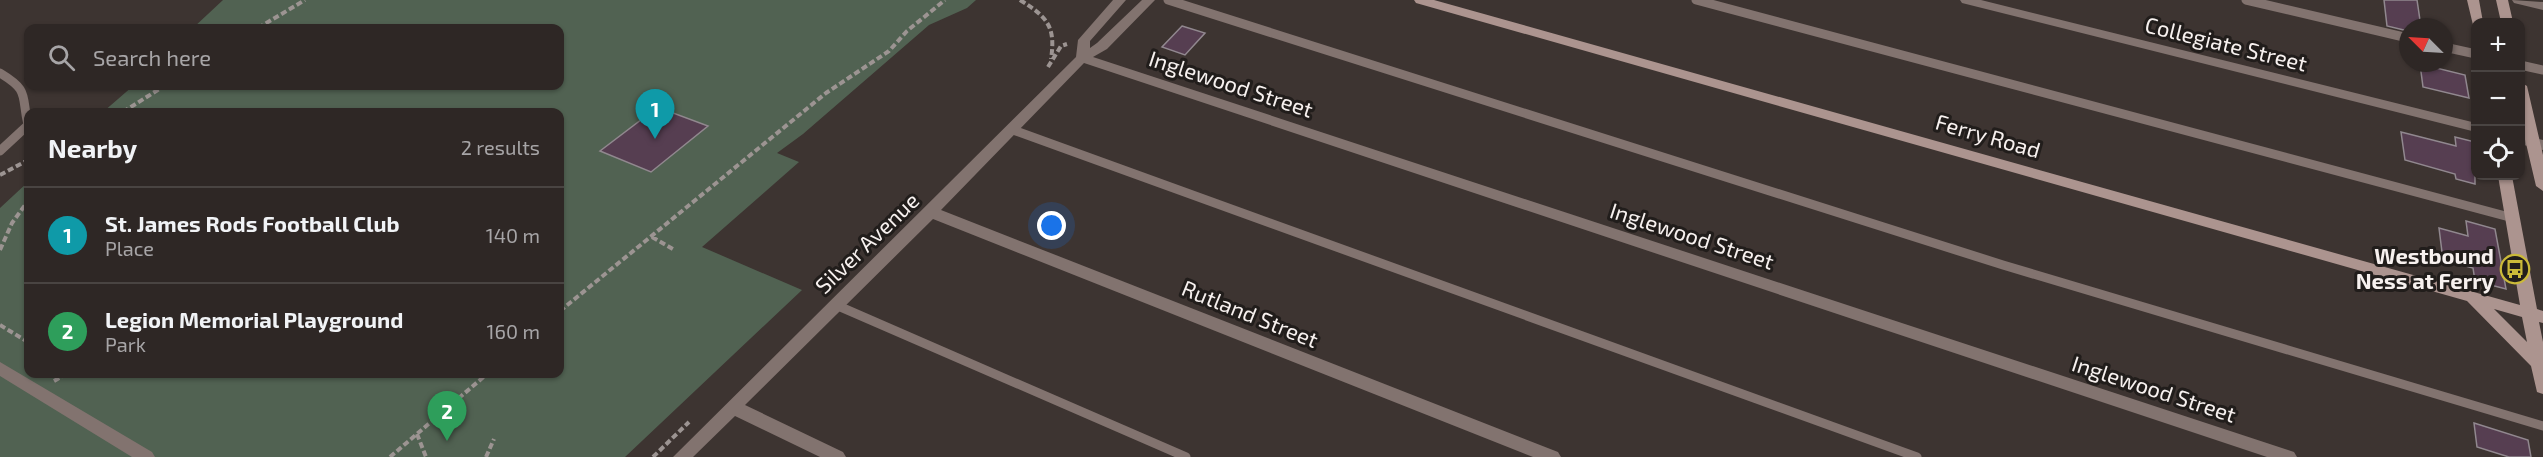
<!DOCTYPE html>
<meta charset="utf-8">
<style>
body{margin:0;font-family:"Exo 2",sans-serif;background:#3a3332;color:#f1f3f6}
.controls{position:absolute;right:18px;top:18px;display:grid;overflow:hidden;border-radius:12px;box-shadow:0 2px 4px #0004}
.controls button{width:54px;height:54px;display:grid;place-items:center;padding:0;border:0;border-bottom:2px solid #494442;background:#2e2725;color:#f1f3f6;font:30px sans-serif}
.compass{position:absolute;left:2399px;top:18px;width:54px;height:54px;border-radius:50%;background:#2e2725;box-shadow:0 2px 4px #0004;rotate:294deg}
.you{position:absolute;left:1052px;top:226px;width:21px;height:21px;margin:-15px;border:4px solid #fff;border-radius:50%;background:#1a73e8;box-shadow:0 0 0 9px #1a73e833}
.badge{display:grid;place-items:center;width:39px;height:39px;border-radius:50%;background:#d6ab8b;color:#fff;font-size:20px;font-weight:700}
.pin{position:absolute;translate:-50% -50px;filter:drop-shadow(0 2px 3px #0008)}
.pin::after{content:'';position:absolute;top:32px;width:21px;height:18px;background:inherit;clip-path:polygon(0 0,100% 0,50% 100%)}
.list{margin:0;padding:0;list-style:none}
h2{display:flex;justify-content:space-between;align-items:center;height:78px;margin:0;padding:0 24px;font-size:26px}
h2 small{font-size:20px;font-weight:400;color:#a7a5a7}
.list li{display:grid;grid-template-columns:39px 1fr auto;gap:18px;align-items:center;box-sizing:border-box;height:96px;padding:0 24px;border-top:2px solid #494442}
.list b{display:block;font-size:22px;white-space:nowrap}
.list p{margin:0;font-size:20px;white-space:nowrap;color:#a7a5a7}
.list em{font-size:20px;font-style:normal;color:#a7a5a7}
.icon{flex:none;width:33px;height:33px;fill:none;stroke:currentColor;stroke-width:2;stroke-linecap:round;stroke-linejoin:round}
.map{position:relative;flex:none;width:2543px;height:457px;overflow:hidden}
.search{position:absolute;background:#2e2725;box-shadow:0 2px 4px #0004;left:24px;top:24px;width:540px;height:66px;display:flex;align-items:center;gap:15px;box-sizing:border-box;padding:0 21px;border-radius:12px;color:#a7a5a7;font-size:22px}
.panel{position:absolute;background:#2e2725;box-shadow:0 2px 4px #0004;left:24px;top:108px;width:540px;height:270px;border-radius:12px}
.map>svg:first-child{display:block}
.green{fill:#516252}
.building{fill:#563e51;stroke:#91888f;stroke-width:1.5}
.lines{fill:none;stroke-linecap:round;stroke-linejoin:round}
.path{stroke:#9c9492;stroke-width:4;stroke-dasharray:6 3;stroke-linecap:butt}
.lane{stroke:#82736f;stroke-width:9}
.street{fill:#82736f;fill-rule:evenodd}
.secondary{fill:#ac948f;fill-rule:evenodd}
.labels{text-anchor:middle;stroke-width:6;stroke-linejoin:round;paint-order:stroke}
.street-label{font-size:22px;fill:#f7f1ef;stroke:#211d1b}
.poi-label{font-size:22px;font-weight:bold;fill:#f7f1ef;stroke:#211d1b;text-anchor:end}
</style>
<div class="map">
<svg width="2543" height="457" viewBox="0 0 2543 457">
<rect width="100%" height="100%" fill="#3d3431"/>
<path class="green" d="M 223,0 L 976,0 L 967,8 L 929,25 L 803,134 L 777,153 L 799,162 L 702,247 L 802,290 L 625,457 L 0,457 L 0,208 L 28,182 L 28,374 L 560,374 L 560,112 L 103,112 L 133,86 L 560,86 L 560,28 L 193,28 Z"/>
<path class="building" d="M 2384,0 L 2417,0 L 2421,27 L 2408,27 L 2408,31 L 2387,26 Z
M 1182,26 L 1205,33 L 1185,55 L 1162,47 Z
M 2420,64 L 2465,75 L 2469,98 L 2423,87 Z
M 673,105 L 673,113 L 708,126 L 651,172 L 600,151 L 658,107 Z
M 2401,132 L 2456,146 L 2455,137 L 2475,142 L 2475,184 L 2456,179 L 2455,174 L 2405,160 Z
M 2466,221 L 2495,229 L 2506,289 L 2475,281 L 2473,268 L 2443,260 L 2439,228 L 2468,236 Z
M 2474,423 L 2528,440 L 2531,457 L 2509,457 L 2477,447 Z"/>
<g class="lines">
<path class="path" d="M 1020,0 C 1047,17 1056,26 1051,59
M 258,28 L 305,0
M 1048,67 L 1061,46 L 1067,44
M 123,112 L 164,86
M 0,175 L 28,160
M 652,237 L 673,249
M 0,250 L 12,223 L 28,201
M 560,311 L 826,93 L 889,51 L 907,31 L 945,0
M 0,325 L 28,342
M 54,381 L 66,374
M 417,434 L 426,457
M 390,457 L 487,374
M 486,457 L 494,439
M 653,457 L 689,422"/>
<path class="lane" d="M 1168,0 L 2003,265 L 2543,426
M 1696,0 L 2513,218
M 2246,0 L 2408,38
M 2444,47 L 2476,54
M 2520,65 L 2543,70
M 0,73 C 30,91 21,95 28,125
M 1013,130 L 1917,457
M 0,151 L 28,125
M 836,305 L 1186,457"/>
<path class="street" d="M 1113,0 L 1126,0 L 1090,41 L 1090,48 L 1097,43 L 1142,0 L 1155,0 L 1107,49 L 1093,57 L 2288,450 L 2294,452 L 2297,457 L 2267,457 L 1084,63 L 941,210 L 1558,452 L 1561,457 L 1533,457 L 933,219 L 745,405 L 843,452 L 846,457 L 820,457 L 735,416 L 693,457 L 673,457 L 1076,57 L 1078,40 Z
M 1960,0 L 1981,0 L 2476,123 L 2476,132 L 1962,3 Z
M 2512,0 L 2543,2 L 2543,10 L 2514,3 Z
M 2520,135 L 2543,140 L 2543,150 L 2520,144 Z
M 0,362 L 152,452 L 155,457 L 132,457 L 0,376 Z"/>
<path class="secondary" d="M 1414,0 L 1434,0 L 2520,305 L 2498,176 L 2512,176 L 2537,309 L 2543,311 L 2543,323 L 2539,322 L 2543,342 L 2543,394 L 2537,392 L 2531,366 L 2467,301 L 1416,3 ZM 2494,309 L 2522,317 L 2527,342 Z
M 2467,0 L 2479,0 L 2483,22 L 2473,25 Z
M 2496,0 L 2508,0 L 2513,22 L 2501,22 Z
M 2520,82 L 2527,86 L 2543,155 L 2543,191 L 2536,186 L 2520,118 Z"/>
</g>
<defs>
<g id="bus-ring" transform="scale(1.5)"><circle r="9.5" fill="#211d1b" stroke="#cbba39" stroke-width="1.5"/><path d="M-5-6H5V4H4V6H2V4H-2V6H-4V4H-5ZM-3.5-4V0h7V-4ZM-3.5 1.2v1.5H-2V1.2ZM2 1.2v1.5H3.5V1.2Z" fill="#cbba39"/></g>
</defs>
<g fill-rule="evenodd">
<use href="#bus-ring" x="2515" y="269"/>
</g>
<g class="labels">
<g class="street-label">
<text transform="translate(2226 44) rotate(14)" y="8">Collegiate Street</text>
<text transform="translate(1231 84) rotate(18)" y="8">Inglewood Street</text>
<text transform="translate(1988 136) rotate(16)" y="8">Ferry Road</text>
<text transform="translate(1692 236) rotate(18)" y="8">Inglewood Street</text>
<text transform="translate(867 243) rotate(-44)" y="8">Silver Avenue</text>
<text transform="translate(1250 314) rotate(22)" y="8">Rutland Street</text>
<text transform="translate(2154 389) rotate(18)" y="8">Inglewood Street</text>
</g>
<g class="poi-label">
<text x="2494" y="264">Westbound<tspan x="2494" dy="25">Ness at Ferry</tspan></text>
</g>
</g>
</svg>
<div class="controls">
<button>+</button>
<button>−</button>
<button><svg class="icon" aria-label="locate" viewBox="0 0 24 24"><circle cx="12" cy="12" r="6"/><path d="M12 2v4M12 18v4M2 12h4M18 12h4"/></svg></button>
</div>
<svg class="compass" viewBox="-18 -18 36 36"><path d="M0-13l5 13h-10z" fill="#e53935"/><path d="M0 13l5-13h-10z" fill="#a7a5a7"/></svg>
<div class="you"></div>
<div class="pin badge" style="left:655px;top:139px;background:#0f9aa8">1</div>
<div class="pin badge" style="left:447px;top:441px;background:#2e9e5b">2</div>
<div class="search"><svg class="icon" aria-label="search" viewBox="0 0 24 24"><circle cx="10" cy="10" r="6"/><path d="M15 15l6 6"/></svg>Search here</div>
<section class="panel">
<h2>Nearby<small>2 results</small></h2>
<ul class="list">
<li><span class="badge" style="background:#0f9aa8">1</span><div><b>St. James Rods Football Club</b><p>Place</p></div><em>140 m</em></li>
<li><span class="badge" style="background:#2e9e5b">2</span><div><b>Legion Memorial Playground</b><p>Park</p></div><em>160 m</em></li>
</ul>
</section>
</div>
